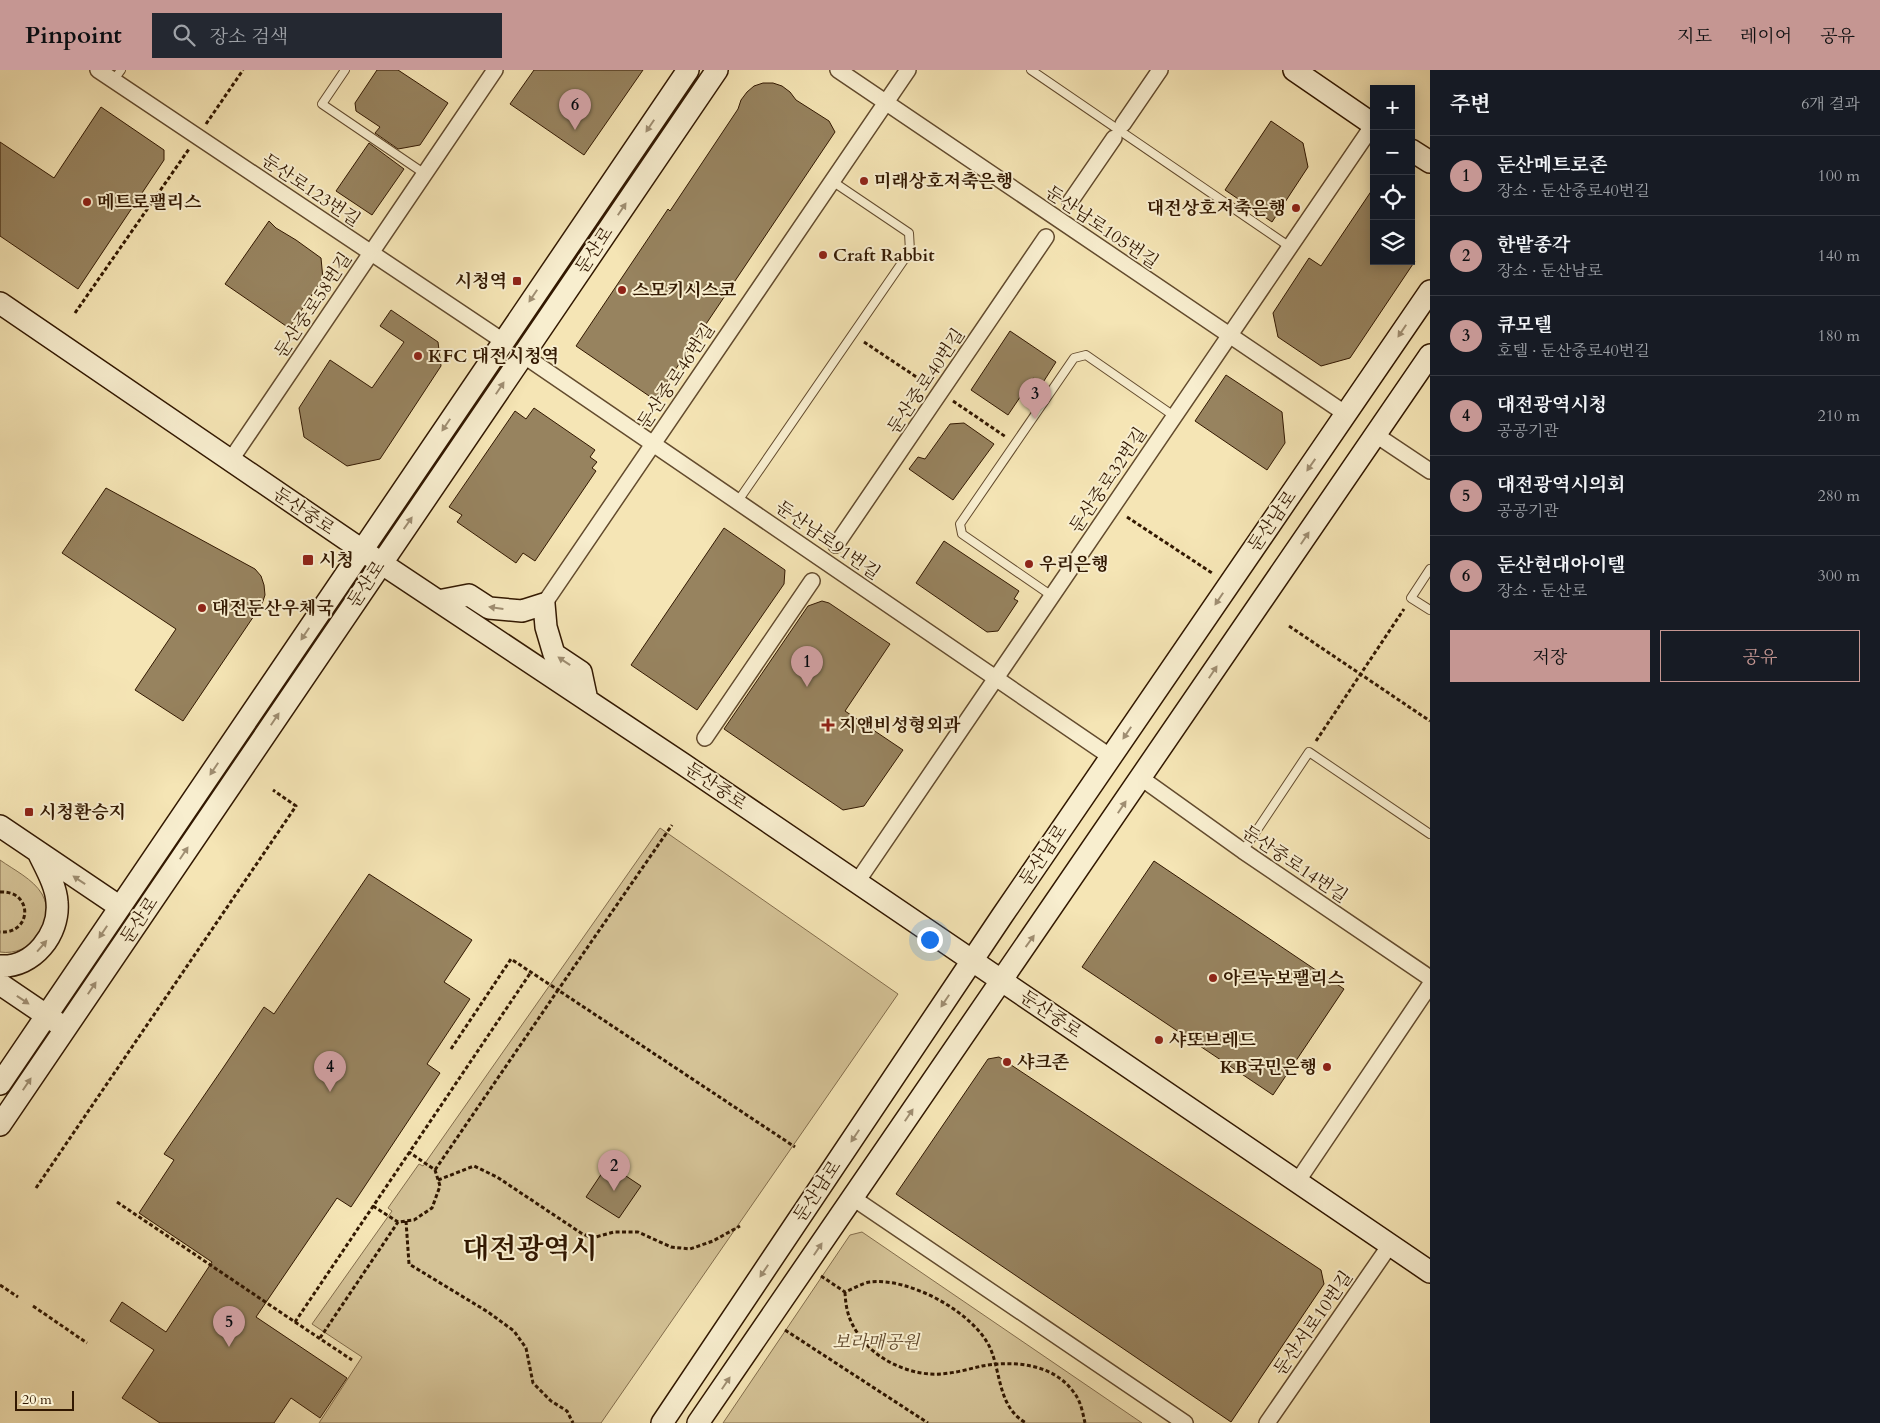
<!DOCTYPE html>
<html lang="ko">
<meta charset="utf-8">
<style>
body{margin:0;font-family:Cardo,"Noto Serif KR",serif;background:#242831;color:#f1f3f6}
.controls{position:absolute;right:15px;top:15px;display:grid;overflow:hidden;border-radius:0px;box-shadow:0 2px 12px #0003}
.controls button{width:45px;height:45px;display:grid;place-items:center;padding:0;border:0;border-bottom:1px solid #363941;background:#171b24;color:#f1f3f6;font:25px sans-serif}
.scale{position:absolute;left:15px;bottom:12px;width:59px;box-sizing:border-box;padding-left:5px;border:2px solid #321801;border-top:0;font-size:14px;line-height:18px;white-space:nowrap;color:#321801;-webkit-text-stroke:4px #f8eecf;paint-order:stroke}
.you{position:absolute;left:929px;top:869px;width:18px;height:18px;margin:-12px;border:4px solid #fff;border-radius:50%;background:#1a73e8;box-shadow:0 0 0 8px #1a73e833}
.badge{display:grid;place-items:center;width:32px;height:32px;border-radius:50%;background:#c59692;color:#111;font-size:16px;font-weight:700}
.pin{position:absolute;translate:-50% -41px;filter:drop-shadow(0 1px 2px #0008)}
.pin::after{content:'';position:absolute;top:26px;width:18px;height:15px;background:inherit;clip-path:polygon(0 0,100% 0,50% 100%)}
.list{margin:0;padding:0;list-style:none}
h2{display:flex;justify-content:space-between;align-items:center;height:65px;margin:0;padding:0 20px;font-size:21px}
h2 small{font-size:16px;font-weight:400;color:#9ea1a6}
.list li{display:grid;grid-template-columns:32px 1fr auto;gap:15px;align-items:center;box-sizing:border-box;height:80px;padding:0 20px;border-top:1px solid #363941}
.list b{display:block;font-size:19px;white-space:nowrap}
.list p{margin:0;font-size:16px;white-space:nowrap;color:#9ea1a6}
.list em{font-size:16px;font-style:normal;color:#9ea1a6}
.actions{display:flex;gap:10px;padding:15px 20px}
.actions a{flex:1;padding:11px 0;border:1px solid #c59692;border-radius:0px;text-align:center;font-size:18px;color:#c59692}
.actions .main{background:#c59692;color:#111}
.icon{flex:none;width:28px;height:28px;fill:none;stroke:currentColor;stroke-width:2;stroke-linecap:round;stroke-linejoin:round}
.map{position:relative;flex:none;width:1430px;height:1353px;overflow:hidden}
header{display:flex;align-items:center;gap:30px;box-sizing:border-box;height:70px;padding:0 25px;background:#c59692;color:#111}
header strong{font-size:24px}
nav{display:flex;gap:28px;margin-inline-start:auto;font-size:18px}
.search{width:350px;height:45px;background:#242831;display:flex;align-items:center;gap:12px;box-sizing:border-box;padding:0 18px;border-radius:0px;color:#9ea1a6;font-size:19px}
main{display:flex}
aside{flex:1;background:#171b24}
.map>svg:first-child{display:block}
.green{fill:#d4c296;stroke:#836d4c}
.building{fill:#97835f;stroke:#321801}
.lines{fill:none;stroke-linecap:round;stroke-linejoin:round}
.lane-casing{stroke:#634b2e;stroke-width:10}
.street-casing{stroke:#634b2e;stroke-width:18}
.secondary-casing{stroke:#321801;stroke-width:24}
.path{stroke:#321801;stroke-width:3;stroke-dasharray:4 2.5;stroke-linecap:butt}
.lane{stroke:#f8eecf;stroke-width:8}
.street{stroke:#f8eecf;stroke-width:15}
.secondary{stroke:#f8eecf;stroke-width:21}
.oneway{fill:#9f8e72}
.poi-dot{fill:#8f2418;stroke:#f8eecf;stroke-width:2}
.labels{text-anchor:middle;stroke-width:4;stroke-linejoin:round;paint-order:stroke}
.poi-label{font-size:18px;font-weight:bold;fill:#321801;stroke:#f8eecf;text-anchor:start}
.street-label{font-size:18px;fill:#321801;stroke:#f8eecf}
.park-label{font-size:18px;font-style:italic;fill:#634b2e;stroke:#f8eecf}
.town-label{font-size:28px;font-weight:bold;fill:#321801;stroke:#f8eecf}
</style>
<header>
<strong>Pinpoint</strong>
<div class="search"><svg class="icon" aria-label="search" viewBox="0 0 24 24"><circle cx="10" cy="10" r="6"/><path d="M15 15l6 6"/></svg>장소 검색</div>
<nav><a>지도</a><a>레이어</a><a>공유</a></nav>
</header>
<main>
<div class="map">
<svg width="1430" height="1353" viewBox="0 0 1430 1353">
<rect width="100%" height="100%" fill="#f5e5b5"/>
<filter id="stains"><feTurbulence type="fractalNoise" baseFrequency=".004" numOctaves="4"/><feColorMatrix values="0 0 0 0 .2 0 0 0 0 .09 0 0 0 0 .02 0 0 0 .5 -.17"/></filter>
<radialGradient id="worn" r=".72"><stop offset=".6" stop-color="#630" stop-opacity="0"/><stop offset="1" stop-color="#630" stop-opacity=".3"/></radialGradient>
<path class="green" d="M 660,758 L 898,924 L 601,1353 L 319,1353 L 362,1287 L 312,1254 L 392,1141 L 388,1138 L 419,1094 L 423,1096 Z
M 0,790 C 14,800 33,809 42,824 C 58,852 31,887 0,882 Z
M 862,1162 L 1142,1353 L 723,1353 L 850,1165 Z"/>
<path class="building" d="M 377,0 L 398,0 L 448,33 L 420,75 L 398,79 L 375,63 L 380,57 L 356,41 L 355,33 Z
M 534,0 L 643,0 L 584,85 L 510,34 Z
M 763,13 L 773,13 L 782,16 L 790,22 L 796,30 L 829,51 L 835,62 L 655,330 L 576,276 L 668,139 L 670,141 L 738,39 L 741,30 L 747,22 L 754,16 Z
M 101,37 L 164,80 L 164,90 L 78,219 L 0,166 L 0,72 L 54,108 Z
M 1271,51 L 1303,73 L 1308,97 L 1272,152 L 1225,120 Z
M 369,73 L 404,99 L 372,145 L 336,121 Z
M 1374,117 L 1374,191 L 1415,191 L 1350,288 L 1321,296 L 1278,267 L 1273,243 L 1309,188 L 1321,196 Z
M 269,151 L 276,158 L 296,170 L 321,188 L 323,209 L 289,258 L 225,214 Z
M 391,240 L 438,272 L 441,296 L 380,389 L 347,396 L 304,367 L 299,338 L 330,290 L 372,318 L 404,272 L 380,256 Z
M 1010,261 L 1056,292 L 1042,314 L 1033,308 L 1008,345 L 971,320 Z
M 1226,305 L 1282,342 L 1285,373 L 1267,400 L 1195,351 Z
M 534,338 L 595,380 L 590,387 L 597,392 L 592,398 L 596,401 L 535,491 L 523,483 L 516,493 L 457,452 L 462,445 L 449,437 L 515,341 L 526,349 Z
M 964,353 L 994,374 L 953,430 L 909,399 L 918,387 L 925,389 L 950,354 Z
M 106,418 L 255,499 L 261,506 L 264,515 L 265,525 L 262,534 L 183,651 L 135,620 L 176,559 L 62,483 Z
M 724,458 L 785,500 L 784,514 L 697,640 L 631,595 Z
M 944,471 L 1019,521 L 1014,529 L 1018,531 L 998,561 L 987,562 L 916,513 Z
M 822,531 L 829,533 L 890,574 L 845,641 L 903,680 L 864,736 L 843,740 L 724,659 L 808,536 Z
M 1154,791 L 1344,919 L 1273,1025 L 1082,897 Z
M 369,804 L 472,870 L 444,912 L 470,929 L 427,994 L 440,1003 L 351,1137 L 337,1128 L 256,1247 L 347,1308 L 320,1348 L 291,1328 L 274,1353 L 160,1353 L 122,1328 L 154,1280 L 110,1251 L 122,1232 L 166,1262 L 212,1192 L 139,1143 L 174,1090 L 164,1084 L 223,998 L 264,937 L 274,944 Z
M 999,987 L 1321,1200 L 1324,1214 L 1231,1352 L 896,1124 L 988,989 Z
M 608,1094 L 641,1116 L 619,1148 L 586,1127 Z"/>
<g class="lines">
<g class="lane-casing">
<path id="lane" d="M 345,0 L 322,34 L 425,104
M 1031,0 L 1290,177
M 113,11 L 121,0
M 738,431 L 910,181 L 909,163 L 832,111
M 1430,499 L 1411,528 L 1430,540
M 1052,526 L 962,464 L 960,454 L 1074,288 L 1086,285 L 1174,346
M 1243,781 L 1309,682 L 1430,764"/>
</g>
<g class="street-casing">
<path id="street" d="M 98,0 L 503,271
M 838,0 L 1346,344
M 1123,54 L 1160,0
M 1070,132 L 1114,68
M 523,285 L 1111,687
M 1376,365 L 1430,401
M 230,391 L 495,0
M 836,475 L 1046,167
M 544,534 L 908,0
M 705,668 L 812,511
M 1141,708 L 1243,781 L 1430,908
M 857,812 L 1373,55
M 1297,1112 L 1430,915
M 853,1128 L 1185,1353
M 1267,1353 L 1390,1175"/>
</g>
<g class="secondary-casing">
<path id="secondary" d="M 1294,0 L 1374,55
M 1411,80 L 1430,92
M 0,233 L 381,493 L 683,694 L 1430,1202
M 438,531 L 469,525 L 489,538 L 522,541 L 544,534 L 546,557 L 554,584 L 581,602 L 587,630
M 0,756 L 120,837
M 0,896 C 33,898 60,864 57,832 C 56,815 45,797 38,782
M 0,914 L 59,954
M 0,1014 L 688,0
M 0,1055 L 717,0
M 662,1353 L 1002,846 L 1430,221
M 698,1353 L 1430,285"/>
</g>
<path class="path" d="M 206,54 L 243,0
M 75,243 L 189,79
M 864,272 L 927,314
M 953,331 L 1006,367
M 1127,447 L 1212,503
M 1289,556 L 1430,651
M 1316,671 L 1404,539
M 0,822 C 33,820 33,864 0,862
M 451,979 L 511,889 L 558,920 L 672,755
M 435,1100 L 558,920 L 795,1077
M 438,1110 L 474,1096 L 497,1107 L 581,1163 L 592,1168 L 614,1162 L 638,1162 L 671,1177 L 690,1179 L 713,1171 L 740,1156
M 36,1118 L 296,736 L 273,720
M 117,1132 L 295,1252 L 531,902
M 373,1136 L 398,1152 L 414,1150 L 432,1138 L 440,1116 L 435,1100 L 409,1082
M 406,1151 L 409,1194 L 488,1242 L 514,1261 L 526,1278 L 533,1313 L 551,1331 L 567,1341 L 573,1353
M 821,1206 L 845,1222 C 853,1219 862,1213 870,1212 C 909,1207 976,1243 991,1280 C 1001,1305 999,1338 1026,1353
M 0,1215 L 18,1227
M 845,1222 C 846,1246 852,1258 868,1276 C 885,1294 916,1306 941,1304 C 955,1303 969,1299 982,1296 C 1015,1290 1055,1294 1075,1324 C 1081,1332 1083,1344 1085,1353
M 33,1236 L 87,1273
M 295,1252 L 352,1290
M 785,1260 L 928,1353
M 320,1268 L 398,1152"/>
<use href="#lane" class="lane"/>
<use href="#street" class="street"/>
<use href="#secondary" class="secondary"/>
</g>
<defs><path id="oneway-solid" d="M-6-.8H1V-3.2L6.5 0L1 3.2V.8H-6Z" transform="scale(1.25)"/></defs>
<g class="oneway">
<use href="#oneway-solid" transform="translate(650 56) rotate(124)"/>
<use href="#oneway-solid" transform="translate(622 139) rotate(-56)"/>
<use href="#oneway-solid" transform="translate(533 226) rotate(124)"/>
<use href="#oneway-solid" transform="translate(1402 261) rotate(124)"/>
<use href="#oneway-solid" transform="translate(500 318) rotate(-56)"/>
<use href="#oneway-solid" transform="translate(446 355) rotate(124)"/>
<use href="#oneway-solid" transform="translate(1311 395) rotate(125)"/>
<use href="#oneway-solid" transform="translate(408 453) rotate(-55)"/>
<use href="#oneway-solid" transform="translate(1305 468) rotate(-56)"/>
<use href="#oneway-solid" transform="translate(1219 529) rotate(124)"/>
<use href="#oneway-solid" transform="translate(496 538) rotate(-172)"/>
<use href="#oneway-solid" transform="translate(305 564) rotate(124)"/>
<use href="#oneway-solid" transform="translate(564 591) rotate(-146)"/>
<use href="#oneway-solid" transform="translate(1213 602) rotate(-56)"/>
<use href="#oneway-solid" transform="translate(275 649) rotate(-56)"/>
<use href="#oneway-solid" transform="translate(1127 663) rotate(124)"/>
<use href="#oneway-solid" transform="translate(214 699) rotate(124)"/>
<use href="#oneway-solid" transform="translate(1122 737) rotate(-56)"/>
<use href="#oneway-solid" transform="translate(184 783) rotate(-56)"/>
<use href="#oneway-solid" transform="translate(79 810) rotate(-146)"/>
<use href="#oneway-solid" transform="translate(103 862) rotate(124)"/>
<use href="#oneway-solid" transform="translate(1030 871) rotate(-54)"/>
<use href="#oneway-solid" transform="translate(42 876) rotate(-49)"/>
<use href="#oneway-solid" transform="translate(92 918) rotate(-56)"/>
<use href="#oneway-solid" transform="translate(23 930) rotate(34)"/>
<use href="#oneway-solid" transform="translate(945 931) rotate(124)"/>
<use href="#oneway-solid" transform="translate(27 1014) rotate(-56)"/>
<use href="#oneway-solid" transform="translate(909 1045) rotate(-56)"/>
<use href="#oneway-solid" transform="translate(855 1066) rotate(124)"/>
<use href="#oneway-solid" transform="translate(818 1179) rotate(-56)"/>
<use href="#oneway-solid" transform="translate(764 1201) rotate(124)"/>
<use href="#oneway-solid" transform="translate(726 1313) rotate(-56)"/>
</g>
<g class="poi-dot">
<circle cx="864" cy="111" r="5"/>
<circle cx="87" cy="132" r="5"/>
<circle cx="1296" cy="138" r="5"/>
<circle cx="823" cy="185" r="5"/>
<rect x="512" y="206" width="10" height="10" rx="2.5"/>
<circle cx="622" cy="220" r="5"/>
<circle cx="418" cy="286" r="5"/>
<rect x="302" y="484" width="12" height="12" rx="2.5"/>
<circle cx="1029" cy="494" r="5"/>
<circle cx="202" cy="538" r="5"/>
<path d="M825.5 647.5h5v5h5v5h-5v5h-5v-5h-5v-5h5z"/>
<rect x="24" y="737" width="10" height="10" rx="2.5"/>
<circle cx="1213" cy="908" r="5"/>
<circle cx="1159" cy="970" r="5"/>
<circle cx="1007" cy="992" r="5"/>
<circle cx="1327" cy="997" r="5"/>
</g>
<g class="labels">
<g class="poi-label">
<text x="874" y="117">미래상호저축은행</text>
<text x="97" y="138">메트로팰리스</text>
<text x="1286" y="144" text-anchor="end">대전상호저축은행</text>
<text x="833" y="191">Craft Rabbit</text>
<text x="507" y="217" text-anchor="end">시청역</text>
<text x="632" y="226">스모키시스코</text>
<text x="428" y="292">KFC 대전시청역</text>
<text x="319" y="496">시청</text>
<text x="1039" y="500">우리은행</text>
<text x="212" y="544">대전둔산우체국</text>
<text x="839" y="661">지앤비성형외과</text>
<text x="39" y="748">시청환승지</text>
<text x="1223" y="914">아르누보팰리스</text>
<text x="1169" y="976">샤또브레드</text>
<text x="1017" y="998">샤크존</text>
<text x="1317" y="1003" text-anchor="end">KB국민은행</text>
</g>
<g class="street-label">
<text transform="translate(311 120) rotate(34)" y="6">둔산로123번길</text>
<text transform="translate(1102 157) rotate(34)" y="6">둔산남로105번길</text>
<text transform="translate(594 180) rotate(-56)" y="6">둔산로</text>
<text transform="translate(313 235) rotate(-56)" y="6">둔산중로58번길</text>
<text transform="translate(676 306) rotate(-56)" y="6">둔산중로46번길</text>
<text transform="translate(926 311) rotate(-56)" y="6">둔산중로40번길</text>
<text transform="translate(1108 410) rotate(-56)" y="6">둔산중로32번길</text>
<text transform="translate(304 441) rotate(34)" y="6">둔산중로</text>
<text transform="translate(1272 451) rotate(-55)" y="6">둔산남로</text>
<text transform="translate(828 470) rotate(35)" y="6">둔산남로91번길</text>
<text transform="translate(366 514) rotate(-56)" y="6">둔산로</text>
<text transform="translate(716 716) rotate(34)" y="6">둔산중로</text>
<text transform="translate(1043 785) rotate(-56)" y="6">둔산남로</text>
<text transform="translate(1295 794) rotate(34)" y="6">둔산중로14번길</text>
<text transform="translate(139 850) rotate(-56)" y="6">둔산로</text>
<text transform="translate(1051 944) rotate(34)" y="6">둔산중로</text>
<text transform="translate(817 1121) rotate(-56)" y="6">둔산남로</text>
<text transform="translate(1313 1253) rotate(-55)" y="6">둔산서로10번길</text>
</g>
<g class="park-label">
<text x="876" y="1278">보라매공원</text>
</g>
<g class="town-label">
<text x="530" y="1188">대전광역시</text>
</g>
</g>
<rect width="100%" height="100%" filter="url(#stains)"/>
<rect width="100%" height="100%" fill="url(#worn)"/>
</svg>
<div class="controls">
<button>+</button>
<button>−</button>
<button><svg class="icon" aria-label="locate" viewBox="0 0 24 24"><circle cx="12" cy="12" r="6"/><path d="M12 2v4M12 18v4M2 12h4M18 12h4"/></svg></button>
<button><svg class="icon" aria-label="layers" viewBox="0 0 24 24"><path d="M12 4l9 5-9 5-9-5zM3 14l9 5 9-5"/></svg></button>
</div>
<div class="scale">20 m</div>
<div class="you"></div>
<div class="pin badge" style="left:807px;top:617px">1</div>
<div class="pin badge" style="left:614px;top:1121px">2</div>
<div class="pin badge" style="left:1035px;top:349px">3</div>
<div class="pin badge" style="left:330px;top:1022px">4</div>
<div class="pin badge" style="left:229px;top:1277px">5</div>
<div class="pin badge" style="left:575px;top:60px">6</div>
</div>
<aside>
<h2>주변<small>6개 결과</small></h2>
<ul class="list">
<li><span class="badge">1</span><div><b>둔산메트로존</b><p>장소 · 둔산중로40번길</p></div><em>100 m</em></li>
<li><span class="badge">2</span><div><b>한밭종각</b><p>장소 · 둔산남로</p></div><em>140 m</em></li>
<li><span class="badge">3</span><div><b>큐모텔</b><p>호텔 · 둔산중로40번길</p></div><em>180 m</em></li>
<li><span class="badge">4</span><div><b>대전광역시청</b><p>공공기관</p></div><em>210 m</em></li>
<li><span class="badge">5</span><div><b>대전광역시의회</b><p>공공기관</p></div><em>280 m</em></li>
<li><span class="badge">6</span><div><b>둔산현대아이텔</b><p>장소 · 둔산로</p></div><em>300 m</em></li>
</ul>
<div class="actions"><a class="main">저장</a><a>공유</a></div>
</aside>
</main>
